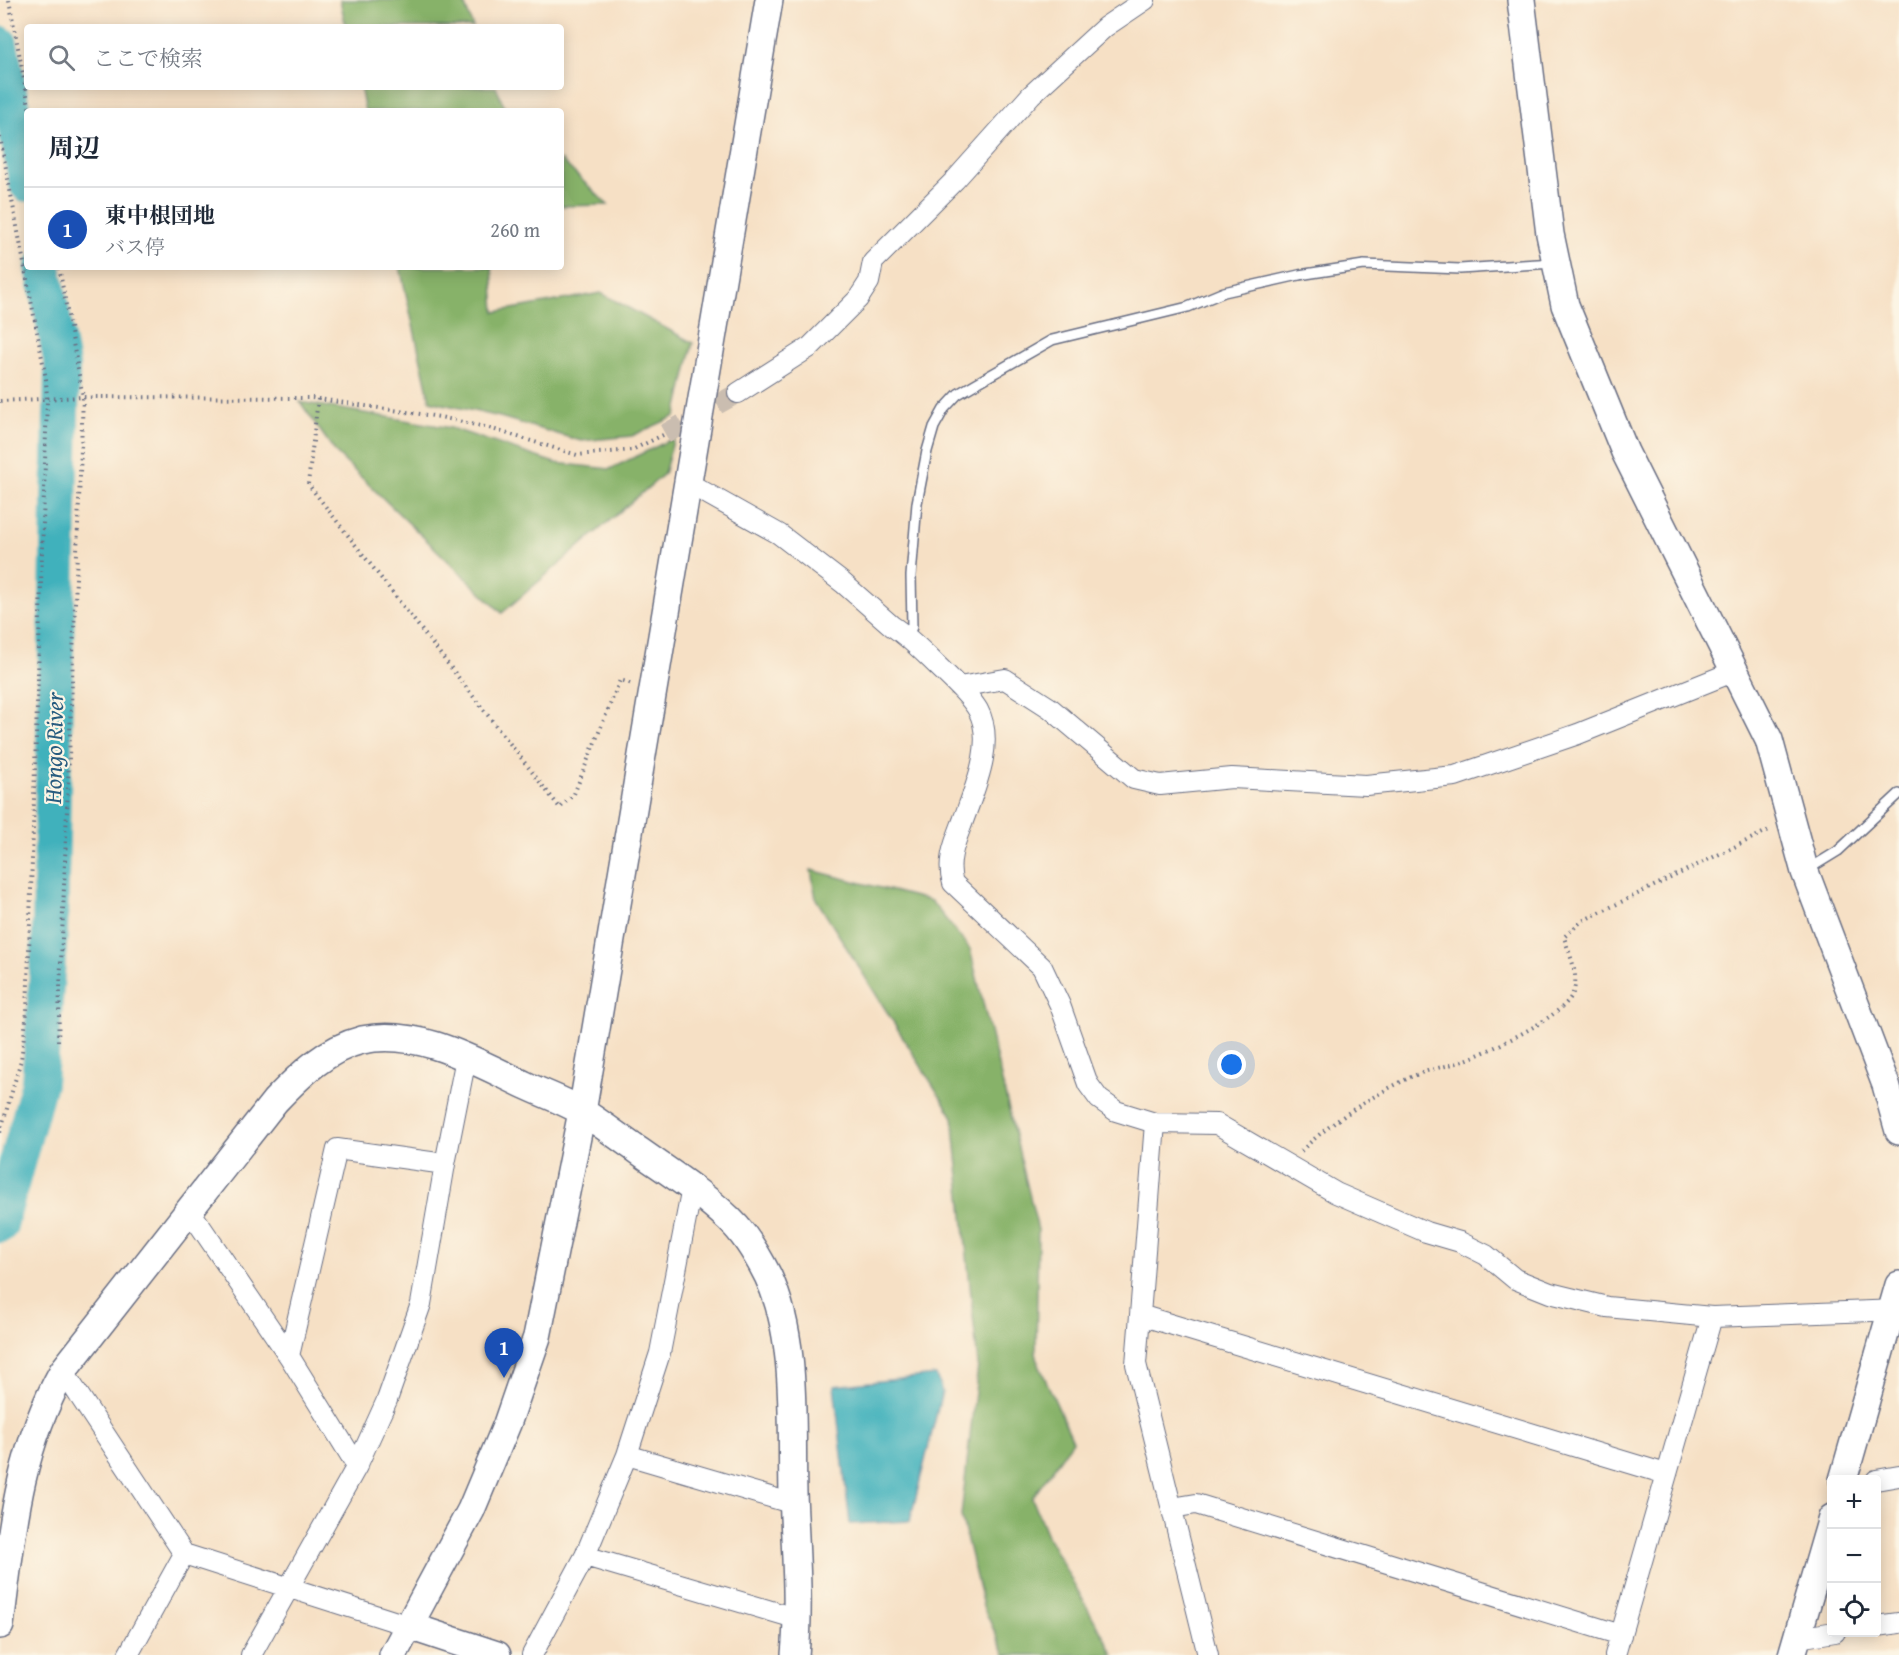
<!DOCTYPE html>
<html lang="ja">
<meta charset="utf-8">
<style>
body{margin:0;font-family:"Gentium Book Plus","Noto Serif JP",serif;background:#f2f2f3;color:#1f2937}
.controls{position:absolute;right:18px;bottom:18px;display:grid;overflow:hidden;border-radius:6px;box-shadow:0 3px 15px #0003}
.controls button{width:54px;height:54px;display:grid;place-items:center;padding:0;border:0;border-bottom:2px solid #e0e1e3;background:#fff;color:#1f2937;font:30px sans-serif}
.you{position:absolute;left:1232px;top:1065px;width:21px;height:21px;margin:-15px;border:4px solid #fff;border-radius:50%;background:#1a73e8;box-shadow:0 0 0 9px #1a73e833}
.badge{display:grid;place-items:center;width:39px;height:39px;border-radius:50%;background:#ea580c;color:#fff;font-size:20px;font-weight:700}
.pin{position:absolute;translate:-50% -50px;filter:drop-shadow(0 2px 3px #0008)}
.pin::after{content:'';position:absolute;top:32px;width:21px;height:18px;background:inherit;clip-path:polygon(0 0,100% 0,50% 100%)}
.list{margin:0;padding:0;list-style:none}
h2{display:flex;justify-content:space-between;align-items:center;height:78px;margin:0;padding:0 24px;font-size:26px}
h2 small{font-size:20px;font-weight:400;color:#747a83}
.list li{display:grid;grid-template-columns:39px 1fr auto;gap:18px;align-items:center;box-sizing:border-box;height:84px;padding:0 24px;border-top:2px solid #e0e1e3}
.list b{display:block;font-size:22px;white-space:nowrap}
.list p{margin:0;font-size:20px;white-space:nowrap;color:#747a83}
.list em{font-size:20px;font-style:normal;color:#747a83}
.icon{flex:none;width:33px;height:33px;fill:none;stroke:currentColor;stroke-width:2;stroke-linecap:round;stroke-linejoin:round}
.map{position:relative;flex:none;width:1899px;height:1655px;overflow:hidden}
.search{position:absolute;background:#fff;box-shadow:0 3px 15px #0003;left:24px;top:24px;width:540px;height:66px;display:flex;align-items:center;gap:15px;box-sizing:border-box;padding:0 21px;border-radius:6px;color:#747a83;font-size:22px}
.panel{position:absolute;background:#fff;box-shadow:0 3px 15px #0003;left:24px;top:108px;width:540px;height:162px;border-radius:6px}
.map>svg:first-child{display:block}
.forest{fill:#87b269;stroke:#517064;stroke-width:1.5}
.water{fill:#41b1bc;stroke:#2e708d;stroke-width:1.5}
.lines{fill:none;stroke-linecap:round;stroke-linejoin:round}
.river{stroke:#41b1bc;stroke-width:36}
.street-tunnel{stroke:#cabdb0;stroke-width:20;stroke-dasharray:20 10;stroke-linecap:butt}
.lane-casing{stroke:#686d82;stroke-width:12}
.street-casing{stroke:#686d82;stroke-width:22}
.secondary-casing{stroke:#686d82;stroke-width:30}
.path{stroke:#686d82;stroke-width:4;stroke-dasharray:1.5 4.5;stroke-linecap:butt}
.lane{stroke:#fff;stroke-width:9}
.street{stroke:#fff;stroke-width:20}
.secondary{stroke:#fff;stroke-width:27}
.labels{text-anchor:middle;stroke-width:4.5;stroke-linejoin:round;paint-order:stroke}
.water-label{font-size:24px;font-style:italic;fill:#285c7f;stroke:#fcf5e5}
</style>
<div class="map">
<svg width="1899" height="1655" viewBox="0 0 1899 1655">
<rect width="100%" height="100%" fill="#fcf5e5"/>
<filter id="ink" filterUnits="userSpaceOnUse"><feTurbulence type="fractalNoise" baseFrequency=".0167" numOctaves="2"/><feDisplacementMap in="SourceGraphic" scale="12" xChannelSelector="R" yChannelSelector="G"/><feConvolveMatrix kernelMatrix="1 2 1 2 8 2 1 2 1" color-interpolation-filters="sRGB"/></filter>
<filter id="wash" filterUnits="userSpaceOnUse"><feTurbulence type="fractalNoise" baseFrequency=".008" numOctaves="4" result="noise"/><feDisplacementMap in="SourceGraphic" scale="24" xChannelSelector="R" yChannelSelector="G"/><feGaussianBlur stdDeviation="1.35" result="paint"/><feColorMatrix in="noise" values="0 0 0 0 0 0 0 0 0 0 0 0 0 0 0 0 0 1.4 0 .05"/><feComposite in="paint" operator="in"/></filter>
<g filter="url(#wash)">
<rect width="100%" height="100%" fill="#f6e0c5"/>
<path class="forest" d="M 340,0 L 463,0 L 473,27 L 346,27 Z
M 360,87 L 496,87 L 504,106 L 508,111 L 365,111 Z
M 561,160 L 608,205 L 561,206 Z
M 400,267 L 492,267 L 495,312 L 601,293 L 693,343 L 676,416 L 632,436 L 581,441 L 500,417 L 430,401 Z
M 300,402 L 451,428 L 555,463 L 610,469 L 674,438 L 664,474 L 502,613 L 336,453 Z
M 811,870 L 931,901 L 970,949 L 1038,1230 L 1036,1358 L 1073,1441 L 1032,1498 L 1048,1538 L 1114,1655 L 1005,1655 L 983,1606 L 961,1516 L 978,1365 L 953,1117 L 816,899 Z"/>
<path class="water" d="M 936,1375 L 942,1392 L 910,1521 L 850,1524 L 834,1386 Z"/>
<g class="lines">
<path class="river" d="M 0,44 L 27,184
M 0,1225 L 39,1083 L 50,933 L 62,365 L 43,267"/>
</g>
</g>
<g filter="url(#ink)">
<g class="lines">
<path class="street-tunnel" d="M 665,434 L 738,393"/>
<g class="lane-casing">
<path id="lane" d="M 908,636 L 912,627 L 911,576 L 917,503 L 927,451 L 934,427 L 944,409 L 958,394 L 975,384 L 1052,340 L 1188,307 L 1224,292 L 1299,275 L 1364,265 L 1460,269 L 1554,263
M 1807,870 L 1838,851 L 1899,794"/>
</g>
<g class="street-casing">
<path id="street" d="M 738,393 L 810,347 L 858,299 L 869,282 L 873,262 L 955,180 L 1031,95 L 1105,27 L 1145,0
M 688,483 L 779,534 L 843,583 L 892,626 C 912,639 927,656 944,672 C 955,683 970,696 978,710 C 996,743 974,790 963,821 C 955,842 946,862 953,883 L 1042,967 L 1060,1005 L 1088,1084 L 1099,1099 L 1116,1111 L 1155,1123 L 1217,1124 L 1336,1193 L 1426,1232 L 1460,1242 L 1486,1255 L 1515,1279 L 1550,1293 L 1607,1307 L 1712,1317 L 1899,1310
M 959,687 L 1005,679 L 1050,708 L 1134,779 L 1160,785 L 1232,778 L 1366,785 L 1455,776 L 1578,734 L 1735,671
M 1155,1123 L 1140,1315 L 1666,1474
M 190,1211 L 289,1356 L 357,1466
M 1140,1315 L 1136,1364 L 1208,1655
M 289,1356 L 337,1149 L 445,1164
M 63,1371 L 184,1554 L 409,1626
M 627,1455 L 794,1504
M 1876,1480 L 1899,1476
M 1172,1508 L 1196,1504 L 1621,1635
M 585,1556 L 798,1619
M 1876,1626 L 1899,1623
M 1797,1638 L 1835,1632
M 128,1655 L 184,1554
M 251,1655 L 357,1466 L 387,1400 L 421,1304 L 445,1164 L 466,1058
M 532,1655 L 585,1556 L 627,1455 L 660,1353 L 692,1188
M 1615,1655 L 1712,1317"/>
</g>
<g class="secondary-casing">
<path id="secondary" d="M 1521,0 L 1550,234 L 1565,305 L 1625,452 L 1769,740 L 1805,872 L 1886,1085 L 1899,1131
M 1843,1480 L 1899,1285
M 0,1625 C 12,1533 17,1454 63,1371 L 275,1101 C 300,1075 326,1049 362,1040 C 419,1028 476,1062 525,1085 C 544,1094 565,1101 583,1112 C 602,1124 620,1138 639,1151 C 670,1173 702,1193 729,1219 C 746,1235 758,1256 768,1276 C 798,1339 791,1424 793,1493 C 795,1548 800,1601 795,1655
M 409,1626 L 497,1655
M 393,1655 L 471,1510 L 507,1424 L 537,1337 L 582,1112 L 769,0
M 1792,1655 L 1832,1518"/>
</g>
<path class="path" d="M 9,0 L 30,111
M 0,137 L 46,379 L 47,401 L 27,1012 L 21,1060 L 0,1133
M 318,399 L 308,484 L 560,808 L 574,794 L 620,680 L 632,684
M 0,401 L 83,397 L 312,398 L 440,417 L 489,428 L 577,455 L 632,450 L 665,434
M 58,1041 L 83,397 L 59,267
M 1301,1151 C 1332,1121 1373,1095 1411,1077 C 1426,1070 1444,1067 1460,1062 C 1485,1053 1561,1018 1572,995 C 1581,977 1569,954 1564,937 L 1582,921 L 1771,829"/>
<use href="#lane" class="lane"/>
<use href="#street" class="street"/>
<use href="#secondary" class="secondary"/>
</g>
</g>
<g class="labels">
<g class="water-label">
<text transform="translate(54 748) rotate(-89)" y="8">Hongo River</text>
</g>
</g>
</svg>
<div class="controls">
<button>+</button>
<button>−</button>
<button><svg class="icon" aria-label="locate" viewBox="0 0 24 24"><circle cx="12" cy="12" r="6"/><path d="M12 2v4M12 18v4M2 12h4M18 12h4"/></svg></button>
</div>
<div class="you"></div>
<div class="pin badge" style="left:504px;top:1378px;background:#1a4fb4">1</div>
<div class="search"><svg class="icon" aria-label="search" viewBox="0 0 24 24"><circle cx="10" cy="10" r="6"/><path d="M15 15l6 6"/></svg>ここで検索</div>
<section class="panel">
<h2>周辺<small></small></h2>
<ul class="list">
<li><span class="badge" style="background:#1a4fb4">1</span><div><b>東中根団地</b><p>バス停</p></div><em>260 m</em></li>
</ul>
</section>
</div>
